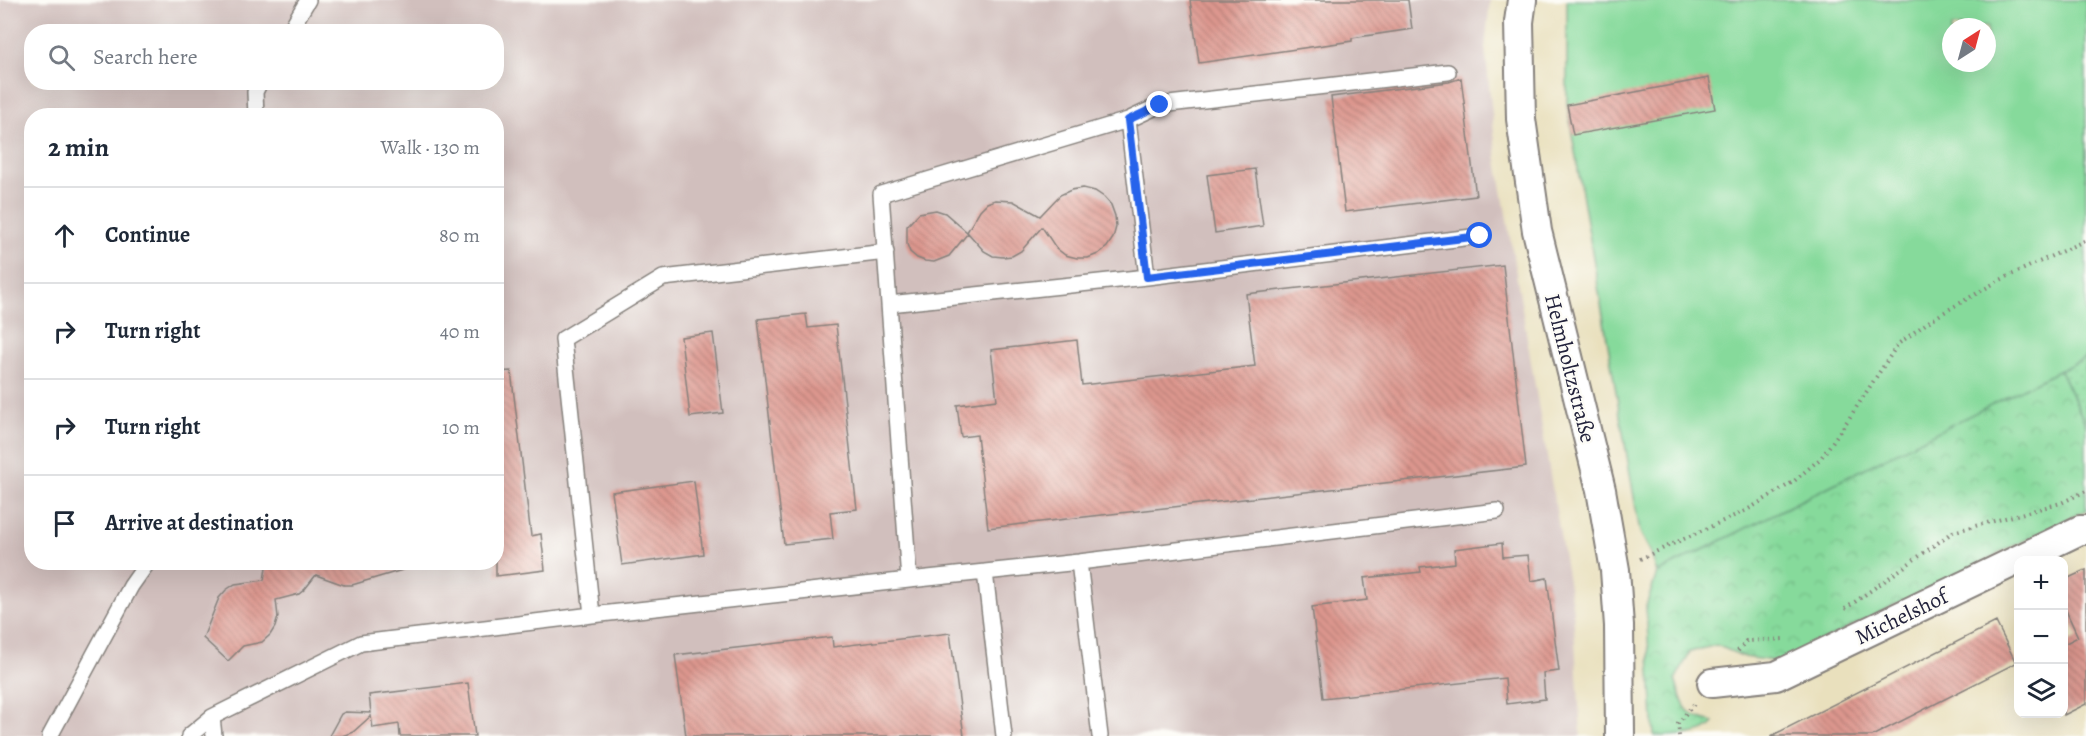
<!DOCTYPE html>
<meta charset="utf-8">
<style>
body{margin:0;font-family:Alegreya,serif;background:#f6f6f7;color:#1f2937}
.controls{position:absolute;right:18px;bottom:18px;display:grid;overflow:hidden;border-radius:12px;box-shadow:0 6px 24px #0002}
.controls button{width:54px;height:54px;display:grid;place-items:center;padding:0;border:0;border-bottom:2px solid #e0e1e3;background:#fff;color:#1f2937;font:30px sans-serif}
.compass{position:absolute;left:1942px;top:18px;width:54px;height:54px;border-radius:50%;background:#fff;box-shadow:0 6px 24px #0002;rotate:36deg}
.stop{position:absolute;width:18px;height:18px;margin:-14px;border:4px solid #2563eb;border-radius:50%;background:#fff}
.stop.end{background:#2563eb;border-color:#fff;box-shadow:0 2px 6px #0008}
.list{margin:0;padding:0;list-style:none}
h2{display:flex;justify-content:space-between;align-items:center;height:78px;margin:0;padding:0 24px;font-size:26px}
h2 small{font-size:20px;font-weight:400;color:#747a83}
.list li{display:grid;grid-template-columns:39px 1fr auto;gap:18px;align-items:center;box-sizing:border-box;height:96px;padding:0 24px;border-top:2px solid #e0e1e3}
.list b{display:block;font-size:22px;white-space:nowrap}
.list em{font-size:20px;font-style:normal;color:#747a83}
.icon{flex:none;width:33px;height:33px;fill:none;stroke:currentColor;stroke-width:2;stroke-linecap:round;stroke-linejoin:round}
.map{position:relative;flex:none;width:2086px;height:736px;overflow:hidden}
.search{position:absolute;background:#fff;box-shadow:0 6px 24px #0002;left:24px;top:24px;width:480px;height:66px;display:flex;align-items:center;gap:15px;box-sizing:border-box;padding:0 21px;border-radius:24px;color:#747a83;font-size:22px}
.panel{position:absolute;background:#fff;box-shadow:0 6px 24px #0002;left:24px;top:108px;width:480px;height:462px;border-radius:24px}
.map>svg:first-child{display:block}
.industrial{fill:#d1bfbd;fill-rule:evenodd}
.grass{fill:#86da9b;stroke:#547e6b;stroke-width:1.5;fill-rule:evenodd}
.park{fill:url(#park-crowns);stroke:#547e6b;stroke-width:1.5}
.garden{fill:url(#garden-dots);stroke:#547e6b;stroke-width:1.5}
.building{fill:url(#building-back-hatch)}
.lines{fill:none;stroke-linecap:round;stroke-linejoin:round}
.service-casing{stroke:#86817c;stroke-width:18}
.minor-casing{stroke:#86817c;stroke-width:32}
.path{stroke:#86817c;stroke-width:4;stroke-dasharray:1.5 4.5;stroke-linecap:butt}
.service{stroke:#fff;stroke-width:15}
.minor{stroke:#fff;stroke-width:28}
.route{stroke:#2563eb;stroke-width:8}
.labels{text-anchor:middle;stroke-width:5;stroke-linejoin:round;paint-order:stroke}
.street-label{font-size:22px;fill:#22223b;stroke:#fdfcf7}
</style>
<div class="map">
<svg width="2086" height="736" viewBox="0 0 2086 736">
<defs>
<pattern id="park-crowns" width="20" height="18" patternUnits="userSpaceOnUse" patternTransform="scale(1.5)"><rect width="20" height="18" fill="#86da9b"/><path d="M2 6a3 3 0 1 1 6 0M12 15a3 3 0 1 1 6 0" fill="none" stroke="#73bb86"/></pattern>
<pattern id="garden-dots" width="8" height="8" patternUnits="userSpaceOnUse" patternTransform="scale(1.5)"><rect width="8" height="8" fill="#86da9b"/><path d="M2 2h.1M6 6h.1" fill="none" stroke="#73bb86" stroke-width="1.8" stroke-linecap="round"/></pattern>
<pattern id="building-back-hatch" width="6" height="6" patternUnits="userSpaceOnUse" patternTransform="scale(1.5)"><rect width="6" height="6" fill="#dd978e"/><path d="M-1 5l2 2M0 0l6 6M5-1l2 2" fill="none" stroke="#b37b75"/></pattern>
</defs>
<rect width="100%" height="100%" fill="#fdfcf7"/>
<filter id="ink" filterUnits="userSpaceOnUse"><feTurbulence type="fractalNoise" baseFrequency=".0167" numOctaves="2"/><feDisplacementMap in="SourceGraphic" scale="12" xChannelSelector="R" yChannelSelector="G"/><feConvolveMatrix kernelMatrix="1 2 1 2 8 2 1 2 1" color-interpolation-filters="sRGB"/></filter>
<filter id="wash" filterUnits="userSpaceOnUse"><feTurbulence type="fractalNoise" baseFrequency=".008" numOctaves="4" result="noise"/><feDisplacementMap in="SourceGraphic" scale="24" xChannelSelector="R" yChannelSelector="G"/><feGaussianBlur stdDeviation="1.35" result="paint"/><feColorMatrix in="noise" values="0 0 0 0 0 0 0 0 0 0 0 0 0 0 0 0 0 1.4 0 .05"/><feComposite in="paint" operator="in"/></filter>
<g filter="url(#wash)">
<rect width="100%" height="100%" fill="#e9e0bd"/>
<path class="industrial" d="M 0,0 L 1490,0 L 1485,48 L 1497,160 L 1573,611 L 1581,736 L 0,736 ZM 32,32 L 496,32 L 496,82 L 32,82 ZM 32,116 L 496,116 L 496,562 L 32,562 Z"/>
<path class="grass" d="M 1567,0 L 2086,0 L 2086,358 L 1657,573 L 1651,553 L 1640,532 L 1567,105 ZM 1951,27 L 1987,27 L 1987,63 L 1951,63 Z"/>
<path class="park" d="M 2060,370 L 2086,425 L 2086,510 L 1780,662 L 1745,657 L 1716,645 L 1690,652 L 1675,680 C 1685,708 1683,715 1714,722 C 1707,736 1673,736 1654,736 L 1646,606 L 1657,573 Z"/>
<path class="garden" d="M 2086,358 L 2086,425 L 2060,370 Z"/>
<g id="blocks">
<path class="building" d="M 1190,0 L 1408,0 L 1412,29 L 1352,38 L 1352,41 L 1199,63 Z
M 1461,78 L 1476,196 L 1345,212 L 1331,97 L 1449,82 Z
M 1709,78 L 1715,109 L 1573,135 L 1567,105 Z
M 1255,169 L 1263,226 L 1215,233 L 1207,175 Z
M 1083,188 L 1095,191 L 1104,197 L 1111,205 L 1115,216 L 1116,227 L 1113,238 L 1107,247 L 1098,254 L 1088,258 L 1077,258 L 1065,255 L 1056,248 L 1042,227 L 1021,251 L 1012,256 L 1003,257 L 993,256 L 984,251 L 968,233 L 949,256 L 934,262 L 925,261 L 917,258 L 910,252 L 907,244 L 907,226 L 919,213 L 936,210 L 945,213 L 967,232 L 980,210 L 987,203 L 995,200 L 1013,201 L 1040,216 L 1060,195 L 1071,190 Z
M 1503,265 L 1526,467 L 988,528 L 977,435 L 961,437 L 957,405 L 997,400 L 991,350 L 1077,340 L 1082,385 L 1255,366 L 1246,294 Z
M 806,314 L 808,328 L 836,325 L 857,509 L 830,512 L 833,539 L 784,544 L 758,319 Z
M 713,333 L 723,413 L 690,417 L 681,337 Z
M 511,371 L 531,536 L 541,534 L 545,570 L 496,576 L 496,372 Z
M 694,481 L 703,554 L 622,565 L 612,492 Z
M 1502,543 L 1503,557 L 1528,555 L 1531,581 L 1547,578 L 1559,671 L 1543,673 L 1545,699 L 1507,704 L 1505,678 L 1323,698 L 1312,607 L 1367,600 L 1364,578 L 1421,572 L 1420,567 L 1455,563 L 1454,549 Z
M 267,562 L 405,562 L 406,569 L 352,585 L 344,585 L 316,575 L 305,589 L 299,594 L 276,600 L 278,617 L 275,627 L 270,635 L 262,642 L 243,646 L 228,661 L 203,638 L 219,598 L 226,590 L 235,584 L 264,580 Z
M 2086,570 L 2086,704 L 2064,715 L 2064,644 L 2078,637 L 2064,606 L 2064,580 Z
M 1996,622 L 2016,663 L 1872,736 L 1771,736 Z
M 950,633 L 964,736 L 686,736 L 675,655 L 832,637 L 833,647 Z
M 468,683 L 475,736 L 400,736 L 399,724 L 373,728 L 371,716 L 353,732 L 342,736 L 329,736 L 341,714 L 345,712 L 371,713 L 369,695 Z"/>
</g>
</g>
<g filter="url(#ink)">
<use href="#blocks" fill-opacity="0" stroke="#86817c" stroke-width="1.5"/>
<g class="lines">
<g class="service-casing">
<path id="service" d="M 289,32 L 308,0
M 256,116 L 255,92 L 260,82
M 1128,120 L 1160,105 L 1448,72
M 886,252 L 663,278 L 563,339 L 592,615 L 909,580
M 1147,277 L 1480,236
M 889,304 L 1147,277 L 1128,120 L 881,194 L 909,580 L 985,572 L 1004,736
M 1079,562 L 1497,511
M 985,572 L 1079,562 L 1100,736
M 50,736 L 131,586 L 148,562
M 189,736 L 212,717
M 214,736 L 212,717 L 361,643 L 592,615"/>
</g>
<g class="minor-casing">
<path id="minor" d="M 1522,0 L 1519,22 L 1521,119 L 1537,231 L 1601,490 L 1615,570 L 1619,626 L 1620,736
M 1712,683 L 1776,676 L 2080,530 L 2086,530"/>
</g>
<path class="path" d="M 1640,559 L 1747,510 L 1793,482 L 1821,458 L 1848,420 L 1898,344 L 1931,320 L 1998,281 L 2086,240
M 1845,609 L 1953,532 L 2061,503 L 2086,491
M 1738,651 L 1746,641 L 1785,639
M 1679,736 L 1678,723 L 1695,703"/>
<use href="#service" class="service"/>
<use href="#minor" class="minor"/>
</g>
</g>
<g class="lines" filter="url(#ink)">
<path class="route" d="M 1160,105 L 1128,120 L 1147,277 L 1480,236"/>
</g>
<g class="labels">
<g class="street-label">
<text transform="translate(1571 368) rotate(76)" y="8">Helmholtzstraße</text>
<text transform="translate(1901 616) rotate(-26)" y="8">Michelshof</text>
</g>
</g>
</svg>
<div class="controls">
<button>+</button>
<button>−</button>
<button><svg class="icon" aria-label="layers" viewBox="0 0 24 24"><path d="M12 4l9 5-9 5-9-5zM3 14l9 5 9-5"/></svg></button>
</div>
<svg class="compass" viewBox="-18 -18 36 36"><path d="M0-13l5 13h-10z" fill="#e53935"/><path d="M0 13l5-13h-10z" fill="#747a83"/></svg>
<div class="stop" style="left:1480px;top:236px"></div>
<div class="stop end" style="left:1160px;top:105px"></div>
<div class="search"><svg class="icon" aria-label="search" viewBox="0 0 24 24"><circle cx="10" cy="10" r="6"/><path d="M15 15l6 6"/></svg>Search here</div>
<section class="panel">
<h2>2 min<small>Walk · 130 m</small></h2>
<ul class="list">
<li><svg class="icon" aria-label="ahead" viewBox="0 0 24 24"><path d="M12 20V5M6 11l6-6 6 6"/></svg><div><b>Continue</b></div><em>80 m</em></li>
<li><svg class="icon" aria-label="right" viewBox="0 0 24 24"><path d="M7 20v-9h11M14 6l5 5-5 5"/></svg><div><b>Turn right</b></div><em>40 m</em></li>
<li><svg class="icon" aria-label="right" viewBox="0 0 24 24"><path d="M7 20v-9h11M14 6l5 5-5 5"/></svg><div><b>Turn right</b></div><em>10 m</em></li>
<li><svg class="icon" aria-label="arrive" viewBox="0 0 24 24"><path d="M6 21V4h12l-3 4 3 4H6"/></svg><div><b>Arrive at destination</b></div></li>
</ul>
</section>
</div>
